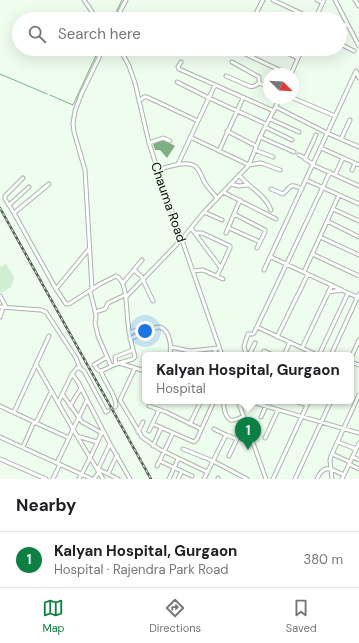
<!DOCTYPE html>
<meta charset="utf-8">
<style>
body{margin:0;font-family:"DM Sans",sans-serif;background:#f2f2f2;color:#202124}
.compass{position:absolute;left:263px;top:68px;width:36px;height:36px;border-radius:50%;background:#fff;box-shadow:0 4px 16px #0002;rotate:114deg}
.you{position:absolute;left:145px;top:331px;width:14px;height:14px;margin:-10px;border:3px solid #fff;border-radius:50%;background:#1a73e8;box-shadow:0 0 0 6px #1a73e833}
.badge{display:grid;place-items:center;width:26px;height:26px;border-radius:50%;background:#0b8043;color:#fff;font-size:13px;font-weight:700}
.pin{position:absolute;translate:-50% -33px;filter:drop-shadow(0 1px 2px #0008)}
.pin::after{content:'';position:absolute;top:21px;width:14px;height:12px;background:inherit;clip-path:polygon(0 0,100% 0,50% 100%)}
.popup{position:absolute;left:142px;top:352px;width:212px;height:52px;box-sizing:border-box;display:grid;place-content:center;border-radius:6px;background:#fff;filter:drop-shadow(0 1px 3px #0005);font-size:13px;white-space:nowrap;color:#757577}
.popup b{font-size:15px;color:#202124}
.popup::after{content:'';position:absolute;left:50%;top:100%;margin-left:-8px;border:8px solid transparent;border-top-color:#fff}
.list{margin:0;padding:0;list-style:none}
h2{display:flex;justify-content:space-between;align-items:center;height:52px;margin:0;padding:0 16px;font-size:17px}
h2 small{font-size:13px;font-weight:400;color:#757577}
.list li{display:grid;grid-template-columns:26px 1fr auto;gap:12px;align-items:center;box-sizing:border-box;height:56px;padding:0 16px;border-top:1px solid #e0e0e0}
.list b{display:block;font-size:15px;white-space:nowrap}
.list p{margin:0;font-size:13px;white-space:nowrap;color:#757577}
.list em{font-size:13px;font-style:normal;color:#757577}
.icon{flex:none;width:22px;height:22px;fill:none;stroke:currentColor;stroke-width:2;stroke-linecap:round;stroke-linejoin:round}
.map{position:relative;flex:none;width:359px;height:479px;overflow:hidden}
.search{position:absolute;background:#fff;box-shadow:0 4px 16px #0002;left:12px;right:12px;top:12px;height:44px;display:flex;align-items:center;gap:10px;box-sizing:border-box;padding:0 14px;border-radius:22px;color:#757577;font-size:15px}
.sheet{height:108px;background:#fff}
nav{display:flex;justify-content:space-around;align-items:center;box-sizing:border-box;height:56px;border-top:1px solid #e0e0e0;background:#fff;font-size:11px;color:#757577}
nav a{display:grid;justify-items:center;gap:2px}
nav .on{color:#0b8043}
.map>svg:first-child{display:block}
.green{fill:#d0efd2}
.water{fill:#7eb083}
.lines{fill:none;stroke-linecap:round;stroke-linejoin:round}
.stream{stroke:#7eb083;stroke-width:1}
.minor-tunnel{stroke:#ccd9cc;stroke-width:3;stroke-dasharray:3 1.5;stroke-linecap:butt}
.minor-casing{stroke:#a7b4a8;stroke-width:5}
.minor{stroke:#fff;stroke-width:3}
.rail-casing{stroke:#535b53;stroke-width:2.5}
.rail{stroke:#effdef;stroke-width:1;stroke-dasharray:3;stroke-linecap:butt}
.labels{text-anchor:middle;stroke-width:3;stroke-linejoin:round;paint-order:stroke}
.street-label{font-size:13px;fill:#090e09;stroke:#effdef}
</style>
<div class="map">
<svg width="359" height="479" viewBox="0 0 359 479">
<rect width="100%" height="100%" fill="#effdef"/>
<path class="green" d="M 6,264 L 14,277 L 11,287 L 1,293 L 0,291 L 0,267 Z"/>
<path class="water" d="M 164,140 L 175,146 L 167,158 L 160,150 L 155,150 L 153,144 Z"/>
<g class="lines">
<path class="stream" d="M 113,19 L 122,0
M 0,74 L 47,94
M 50,95 L 73,105 L 99,49"/>
<path class="minor-tunnel" d="M 108,411 L 115,407"/>
<g class="minor-casing">
<path id="minor" d="M 84,0 L 97,19
M 273,0 L 313,19
M 317,0 L 323,3
M 335,0 L 359,46
M 355,0 L 359,6
M 318,14 L 330,19
M 116,19 L 126,0
M 253,19 L 263,0
M 293,19 L 297,11
M 315,19 L 324,0
M 340,23 L 348,26
M 340,44 L 354,51
M 120,49 L 129,66 L 135,83 L 149,143 L 160,177 L 222,355
M 278,49 L 298,58
M 239,51 L 288,74
M 181,62 L 178,67 L 179,69 L 274,111
M 232,62 L 259,77 L 259,83
M 356,71 L 359,78
M 291,74 L 302,49
M 226,76 L 249,86 C 254,88 256,85 259,83 L 269,87
M 177,82 L 209,98 L 266,124
M 293,98 L 335,116
M 139,101 L 144,97 L 147,97 L 198,121
M 276,107 L 327,133 L 359,147
M 270,119 L 299,132
M 265,127 L 292,140
M 227,131 L 256,146
M 190,137 L 249,165 L 260,163 L 264,164 L 280,170
M 260,137 L 294,152
M 341,139 L 350,120
M 149,143 L 163,138 L 170,141
M 321,148 L 359,165
M 255,150 L 273,157
M 219,151 L 243,98
M 299,155 L 305,158
M 178,164 L 198,121 L 215,85
M 313,164 L 305,159 L 316,135
M 313,165 L 359,186
M 158,170 C 167,167 186,160 195,166 C 200,170 202,178 205,183 C 208,188 213,193 217,198
M 352,170 L 355,163
M 239,175 C 249,188 265,194 271,210
M 335,175 L 343,158
M 306,180 L 359,204
M 49,184 L 14,213 L 56,289 L 66,304 L 69,304 L 100,284 L 116,276 C 128,281 126,311 128,323 C 129,335 132,346 135,357 L 133,359 L 116,364 L 101,371 C 104,382 116,395 116,405 L 115,407
M 231,184 L 239,186 L 247,185
M 271,189 L 283,194 C 292,186 289,183 302,189
M 223,192 L 276,219
M 9,205 L 29,187
M 333,209 L 359,221
M 204,212 L 222,220
M 14,213 L 5,199 L 5,196 L 23,178
M 234,214 L 265,230 L 265,232 L 257,248
M 327,221 L 359,237
M 191,228 L 221,268
M 229,228 L 260,242
M 195,233 L 202,233 L 230,246 L 230,248 L 217,276
M 226,233 L 240,200
M 320,237 L 359,255
M 312,254 L 359,276
M 271,257 L 359,298
M 134,270 L 141,276 L 153,301
M 264,270 L 356,71
M 193,271 L 203,270 L 223,279
M 304,272 L 339,195
M 123,283 L 142,260
M 56,289 L 89,249
M 92,289 L 85,170 L 74,132 L 73,123 L 75,111 L 81,95 L 103,49
M 90,291 L 94,307 L 96,316 L 95,323 L 98,336 L 111,366
M 328,292 L 342,290
M 0,296 L 6,307
M 126,297 L 182,239 L 204,212 L 249,165 L 260,137 L 280,98
M 0,307 L 41,310 L 46,312 L 76,358 L 80,368 L 84,371 L 106,412 L 108,411
M 95,312 L 105,309 L 108,303 L 125,295
M 0,317 L 3,307
M 257,327 L 317,355
M 129,333 L 142,328
M 277,337 L 308,274
M 130,339 C 136,336 155,326 160,327 C 164,328 165,330 167,333 C 171,340 171,347 170,355
M 171,347 L 190,351 L 219,348
M 302,348 L 332,285
M 264,351 L 273,355
M 214,355 L 216,348
M 246,355 L 244,346 L 248,334 L 253,334 L 254,333 L 330,172
M 249,355 L 255,343
M 284,355 L 290,342
M 319,355 L 348,293
M 331,355 L 359,294
M 351,358 L 359,340
M 351,362 L 359,365
M 119,363 L 145,371
M 36,364 L 73,429 L 77,436 L 103,479
M 116,364 L 115,357 L 133,350
M 135,368 L 120,400 L 142,437 L 159,449 L 207,472
M 101,371 L 98,370 L 94,365 L 107,357
M 72,374 L 78,382 L 110,444 L 130,479
M 63,395 L 82,422 L 102,433
M 224,401 C 223,406 225,418 231,420 C 234,421 240,418 244,416
M 238,401 L 266,479
M 248,401 L 359,433
M 295,401 L 307,405
M 58,403 L 72,374 L 77,368 L 80,368
M 0,406 L 34,422
M 70,406 L 81,388
M 149,406 L 166,412 L 201,429
M 14,412 L 49,336
M 261,417 L 266,406
M 36,423 L 51,392
M 153,424 L 194,442 L 197,439 L 214,401
M 190,424 L 201,401
M 214,429 L 226,435
M 149,431 L 159,410
M 138,432 L 143,422
M 77,436 L 97,442
M 0,437 L 92,479
M 265,438 L 278,410
M 338,442 L 356,449
M 153,446 L 161,428
M 23,447 L 34,422 L 69,438
M 183,449 L 213,461 L 247,479
M 332,454 L 350,462
M 229,456 L 237,439
M 353,457 L 359,460
M 0,459 L 46,479
M 160,461 L 192,476
M 57,463 L 87,400
M 349,464 L 359,469
M 157,466 L 173,433
M 98,469 L 118,479
M 108,474 L 117,455
M 53,479 L 60,464
M 79,479 L 90,458 L 102,432
M 94,479 L 99,472 L 98,469 L 110,444
M 169,479 L 178,459
M 178,479 L 182,471
M 204,479 L 226,435 L 237,439 L 246,422
M 218,479 L 218,478
M 273,479 L 309,401
M 295,479 L 331,401
M 317,479 C 324,463 331,469 344,475
M 332,479 L 330,460 L 331,456 L 359,395
M 342,479 L 359,443"/>
</g>
<use href="#minor" class="minor"/>
<g class="rail-casing">
<path id="rail" d="M 0,208 L 151,479"/>
</g>
<use href="#rail" class="rail"/>
</g>
<g class="labels">
<g class="street-label">
<text transform="translate(169 202) rotate(71)" y="5">Chauma Road</text>
</g>
</g>
</svg>
<svg class="compass" viewBox="-18 -18 36 36"><path d="M0-13l5 13h-10z" fill="#e53935"/><path d="M0 13l5-13h-10z" fill="#757577"/></svg>
<div class="you"></div>
<div class="pin badge" style="left:248px;top:450px">1</div>
<div class="popup"><b>Kalyan Hospital, Gurgaon</b>Hospital</div>
<div class="search"><svg class="icon" aria-label="search" viewBox="0 0 24 24"><circle cx="10" cy="10" r="6"/><path d="M15 15l6 6"/></svg>Search here</div>
</div>
<section class="sheet">
<h2>Nearby<small></small></h2>
<ul class="list">
<li><span class="badge">1</span><div><b>Kalyan Hospital, Gurgaon</b><p>Hospital · Rajendra Park Road</p></div><em>380 m</em></li>
</ul>
</section>
<nav>
<a class="on"><svg class="icon" aria-label="map" viewBox="0 0 24 24"><path d="M3 6l6-2 6 2 6-2v14l-6 2-6-2-6 2zM9 4v14M15 6v14"/></svg>Map</a>
<a><svg class="icon" aria-label="directions" viewBox="0 0 24 24"><path d="M12 3l9 9-9 9-9-9zM9 14v-3h6M13 9l2 2-2 2"/></svg>Directions</a>
<a><svg class="icon" aria-label="saved" viewBox="0 0 24 24"><path d="M7 4h10v16l-5-4-5 4z"/></svg>Saved</a>
</nav>
